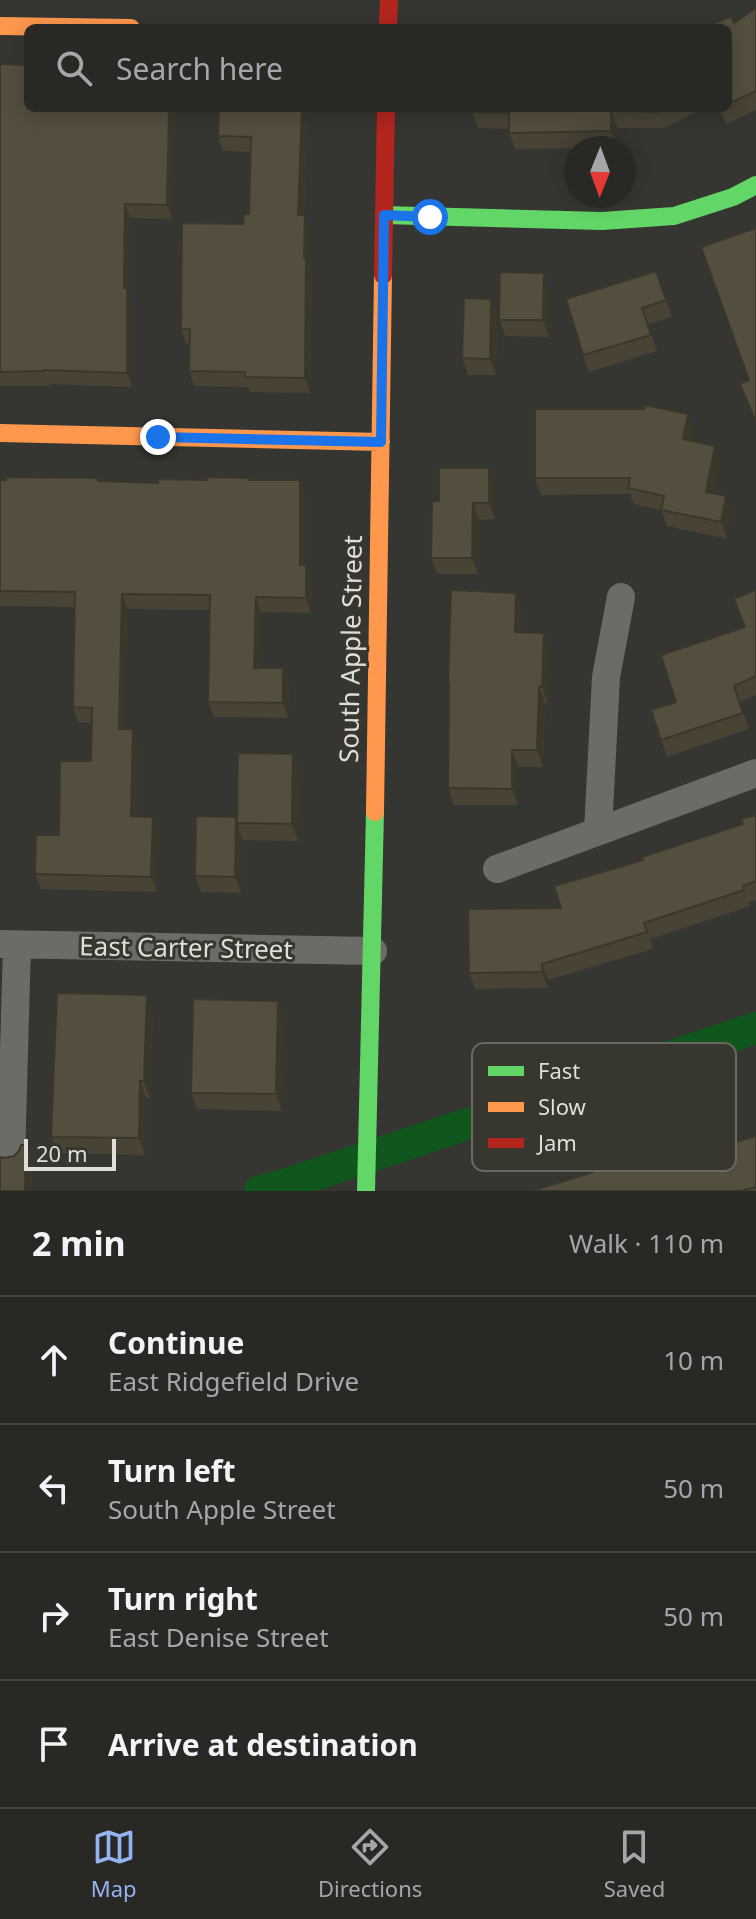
<!DOCTYPE html>
<meta charset="utf-8">
<style>
body{margin:0;font-family:"Noto Sans",sans-serif;background:#343432;color:#f1f3f6}
.compass{position:absolute;left:564px;top:136px;width:72px;height:72px;border-radius:50%;background:#282825;box-shadow:0 4px 20px #0003;rotate:181deg}
.scale{position:absolute;left:24px;bottom:20px;width:92px;box-sizing:border-box;padding-left:8px;border:4px solid #dfded9;border-top:0;font-size:22px;line-height:28px;white-space:nowrap;color:#dfded9;-webkit-text-stroke:6px #37362f;paint-order:stroke}
.stop{position:absolute;width:24px;height:24px;margin:-18px;border:6px solid #1a73e8;border-radius:50%;background:#fff}
.stop.end{background:#1a73e8;border-color:#fff;box-shadow:0 2px 8px #0008}
.list{margin:0;padding:0;list-style:none}
h2{display:flex;justify-content:space-between;align-items:center;height:104px;margin:0;padding:0 32px;font-size:34px}
h2 small{font-size:26px;font-weight:400;color:#a5a6a7}
.list li{display:grid;grid-template-columns:52px 1fr auto;gap:24px;align-items:center;box-sizing:border-box;height:128px;padding:0 32px;border-top:2px solid #444442}
.list b{display:block;font-size:30px;white-space:nowrap}
.list p{margin:0;font-size:26px;white-space:nowrap;color:#a5a6a7}
.list em{font-size:26px;font-style:normal;color:#a5a6a7}
.icon{flex:none;width:44px;height:44px;fill:none;stroke:currentColor;stroke-width:2;stroke-linecap:round;stroke-linejoin:round}
.map{position:relative;flex:none;width:756px;height:1191px;overflow:hidden}
.search{position:absolute;background:#282825;box-shadow:0 4px 20px #0003;left:24px;right:24px;top:24px;height:88px;display:flex;align-items:center;gap:20px;box-sizing:border-box;padding:0 28px;border-radius:12px;color:#a5a6a7;font-size:30px}
.sheet{height:616px;background:#282825}
nav{display:flex;justify-content:space-around;align-items:center;box-sizing:border-box;height:112px;border-top:2px solid #444442;background:#282825;font-size:22px;color:#a5a6a7}
nav a{display:grid;justify-items:center;gap:4px}
nav .on{color:#95b2f1}
.map>svg:first-child{display:block}
.lines{fill:none;stroke-linecap:round;stroke-linejoin:round}
.canal{stroke:#11561d;stroke-width:32}
.street{stroke:#6b6b67;stroke-width:28}
.fast{stroke:#63d668;stroke-width:18}
.slow{stroke:#ff974d;stroke-width:18}
.jam{stroke:#b3261e;stroke-width:18}
.wall{fill:#484335}
.shaded-wall{fill:#3b372b}
.building{fill:#544e3e;stroke:#3b372b;stroke-width:2}
.route{stroke:#1a73e8;stroke-width:10}
.labels{text-anchor:middle;stroke-width:6;stroke-linejoin:round;paint-order:stroke}
.street-label{font-size:26px;fill:#dfded9;stroke:#37362f}
.key{fill:#37362f;stroke:#696862;stroke-width:2}
.key-label{font-size:22px;fill:#dfded9}
</style>
<div class="map">
<svg width="756" height="1191" viewBox="0 0 756 1191">
<rect width="100%" height="100%" fill="#353531"/>
<g class="lines">
<path class="canal" d="M 260,1191 L 284,1185 L 756,1028"/>
<path class="street" d="M 598,831 L 606,677 L 621,597
M 497,869 L 756,773
M 0,944 L 373,951
M 11,1158 L 17,945"/>
<path class="fast" d="M 384,215 L 602,221 L 674,216 L 733,197 L 756,185
M 366,1191 L 375,812"/>
<path class="slow" d="M 0,26 L 131,28
M 0,433 L 381,442
M 375,812 L 383,275"/>
<path class="jam" d="M 388,28 L 389,0
M 383,275 L 386,108"/>
</g>
<path class="wall" d="M 756,8 L 756,110 L 726,124 L 719,108 L 728,108 L 728,28 Z
M 0,64 L 28,108 L 175,108 L 172,219 L 130,218 L 129,294 L 132,303 L 132,387 L 50,384 L 50,386 L 0,386 Z
M 219,108 L 306,108 L 307,112 L 304,215 L 305,215 L 310,229 L 310,266 L 312,272 L 310,393 L 250,392 L 248,387 L 194,386 L 189,371 L 189,344 L 186,344 L 181,329 L 249,214 L 251,152 L 223,151 L 218,136 Z
M 472,108 L 706,108 L 664,128 L 617,128 L 617,148 L 515,149 L 509,133 L 509,129 L 478,128 L 472,112 Z
M 656,271 L 672,317 L 648,324 L 657,351 L 589,372 L 583,355 Z
M 550,290 L 549,337 L 505,336 L 499,320 Z
M 491,299 L 497,315 L 496,375 L 468,375 L 462,358 Z
M 688,414 L 694,431 L 692,441 L 721,462 L 715,494 L 732,513 L 727,539 L 667,526 L 661,510 L 634,504 L 630,494 L 541,495 L 535,478 Z
M 489,468 L 495,485 L 495,519 L 479,520 L 478,574 L 437,574 L 431,558 L 439,501 Z
M 249,478 L 250,480 L 300,480 L 305,495 L 305,565 L 312,580 L 311,613 L 261,612 L 260,668 L 283,668 L 289,683 L 288,718 L 214,717 L 208,702 L 210,610 L 127,609 L 125,729 L 138,744 L 137,816 L 159,832 L 157,892 L 41,889 L 35,874 L 59,835 L 91,761 L 92,723 L 78,722 L 73,707 L 75,607 L 0,606 L 0,480 L 158,483 Z
M 756,590 L 756,695 L 740,702 L 749,729 L 667,757 L 651,710 L 676,702 L 745,627 L 734,599 Z
M 516,593 L 522,609 L 521,632 L 544,633 L 550,649 L 548,703 L 545,703 L 543,767 L 518,767 L 518,805 L 454,805 L 448,788 L 449,688 L 448,683 Z
M 293,754 L 299,770 L 298,841 L 243,840 L 242,838 L 241,893 L 201,892 L 195,876 L 236,817 Z
M 756,815 L 756,900 L 748,902 L 750,906 L 650,939 L 653,949 L 548,980 L 548,988 L 475,989 L 469,973 L 561,908 L 643,860 L 743,824 Z
M 153,1012 L 150,1098 L 146,1098 L 145,1155 L 57,1153 L 51,1137 Z
M 284,1017 L 282,1111 L 197,1109 L 191,1093 Z
M 756,1136 L 756,1191 L 532,1191 L 716,1148 Z"/>
<path class="shaded-wall" d="M 169,108 L 175,108 L 172,219 L 167,205 Z
M 302,108 L 306,108 L 307,112 L 303,229 L 298,215 Z
M 611,111 L 617,128 L 617,148 L 611,131 Z
M 125,204 L 130,218 L 129,294 L 132,303 L 132,387 L 127,373 L 124,288 Z
M 305,215 L 310,229 L 310,266 L 312,272 L 310,393 L 305,378 Z
M 544,273 L 550,290 L 549,337 L 543,320 Z
M 491,299 L 497,315 L 496,375 L 490,359 Z
M 688,414 L 694,431 L 689,455 L 683,439 Z
M 715,446 L 721,462 L 712,508 L 706,492 Z
M 489,468 L 495,485 L 495,519 L 489,503 Z
M 300,480 L 305,495 L 305,580 L 300,565 Z
M 726,496 L 732,513 L 727,539 L 721,522 Z
M 473,503 L 479,520 L 478,574 L 472,558 Z
M 306,565 L 312,580 L 311,613 L 306,598 Z
M 516,593 L 522,609 L 521,648 L 515,632 Z
M 122,594 L 127,609 L 125,744 L 119,729 Z
M 256,597 L 261,612 L 260,683 L 254,668 Z
M 544,633 L 550,649 L 548,703 L 542,687 Z
M 283,668 L 289,683 L 288,718 L 283,703 Z
M 539,686 L 545,703 L 543,767 L 537,750 Z
M 133,729 L 138,744 L 137,831 L 131,816 Z
M 512,750 L 518,767 L 518,805 L 512,789 Z
M 293,754 L 299,770 L 298,841 L 292,824 Z
M 153,817 L 159,832 L 157,892 L 151,877 Z
M 236,817 L 237,823 L 242,838 L 241,893 L 235,877 Z
M 542,964 L 548,980 L 548,988 L 542,972 Z
M 147,995 L 153,1012 L 150,1098 L 144,1081 Z
M 278,1001 L 284,1017 L 282,1111 L 276,1094 Z
M 140,1081 L 146,1098 L 145,1155 L 139,1138 Z
M 26,1145 L 32,1161 L 32,1191 L 25,1191 Z"/>
<path class="building" d="M 756,8 L 756,91 L 728,104 L 728,28 L 705,28 L 731,16 L 734,23 Z
M 0,64 L 28,65 L 28,108 L 169,108 L 167,205 L 125,204 L 124,288 L 127,288 L 127,373 L 44,370 L 44,371 L 0,372 Z
M 219,108 L 302,108 L 298,215 L 305,215 L 304,258 L 306,258 L 305,378 L 245,377 L 245,372 L 189,371 L 190,329 L 181,329 L 182,223 L 243,224 L 244,214 L 249,214 L 251,137 L 218,136 Z
M 472,108 L 665,108 L 658,112 L 611,111 L 611,131 L 509,133 L 509,113 L 472,112 Z
M 756,228 L 756,422 L 740,384 L 749,380 L 701,247 Z
M 656,271 L 666,300 L 642,308 L 651,335 L 583,355 L 566,299 Z
M 500,272 L 544,273 L 543,320 L 499,320 Z
M 464,298 L 491,299 L 490,359 L 462,358 Z
M 645,405 L 688,414 L 683,439 L 715,446 L 706,492 L 726,496 L 721,522 L 661,510 L 664,496 L 628,488 L 630,478 L 535,478 L 535,409 L 644,409 Z
M 439,468 L 489,468 L 489,503 L 473,503 L 472,558 L 431,558 L 432,501 L 439,501 Z
M 6,477 L 98,478 L 98,481 L 158,483 L 158,479 L 207,480 L 207,477 L 249,478 L 249,480 L 300,480 L 300,565 L 306,565 L 306,598 L 256,597 L 254,668 L 283,668 L 283,703 L 208,702 L 210,595 L 122,594 L 119,729 L 133,729 L 131,816 L 153,817 L 151,877 L 35,874 L 36,835 L 59,835 L 60,761 L 91,761 L 92,708 L 73,707 L 75,592 L 0,591 L 0,480 L 6,480 Z
M 451,590 L 516,593 L 515,632 L 544,633 L 542,687 L 539,686 L 537,750 L 512,750 L 512,789 L 448,788 L 449,683 L 448,683 Z
M 756,590 L 756,676 L 734,686 L 743,713 L 661,740 L 651,710 L 676,702 L 661,655 L 745,627 L 734,599 Z
M 238,753 L 293,754 L 292,824 L 237,823 Z
M 756,815 L 756,881 L 743,886 L 744,890 L 644,923 L 647,932 L 542,964 L 542,972 L 469,973 L 468,909 L 561,908 L 554,886 L 643,860 L 642,857 L 743,824 L 741,819 Z
M 196,816 L 236,817 L 235,877 L 195,876 Z
M 57,993 L 147,995 L 144,1081 L 140,1081 L 139,1138 L 51,1137 Z
M 193,999 L 278,1001 L 276,1094 L 191,1093 Z
M 712,1135 L 716,1148 L 756,1136 L 756,1187 L 741,1191 L 532,1191 Z
M 21,1145 L 26,1145 L 25,1191 L 0,1191 L 0,1157 L 5,1158 L 14,1156 L 19,1151 Z"/>
<g class="lines">
<path class="route" d="M 158,437 L 381,442 L 384,215 L 430,217"/>
</g>
<g class="labels">
<g class="street-label">
<text transform="translate(351 649) rotate(-89)" y="9">South Apple Street</text>
<text transform="translate(186 948) rotate(1)" y="9">East Carter Street</text>
</g>
</g>
<rect x="472" y="1043" width="264" height="128" rx="12" class="key"/>
<rect x="488" y="1066" width="36" height="10" fill="#63d668"/>
<rect x="488" y="1102" width="36" height="10" fill="#ff974d"/>
<rect x="488" y="1138" width="36" height="10" fill="#b3261e"/>
<g class="key-label">
<text x="538" y="1079">Fast</text>
<text x="538" y="1115">Slow</text>
<text x="538" y="1151">Jam</text>
</g>
</svg>
<svg class="compass" viewBox="-18 -18 36 36"><path d="M0-13l5 13h-10z" fill="#e53935"/><path d="M0 13l5-13h-10z" fill="#a5a6a7"/></svg>
<div class="scale">20 m</div>
<div class="stop" style="left:430px;top:217px"></div>
<div class="stop end" style="left:158px;top:437px"></div>
<div class="search"><svg class="icon" aria-label="search" viewBox="0 0 24 24"><circle cx="10" cy="10" r="6"/><path d="M15 15l6 6"/></svg>Search here</div>
</div>
<section class="sheet">
<h2>2 min<small>Walk · 110 m</small></h2>
<ul class="list">
<li><svg class="icon" aria-label="ahead" viewBox="0 0 24 24"><path d="M12 20V5M6 11l6-6 6 6"/></svg><div><b>Continue</b><p>East Ridgefield Drive</p></div><em>10 m</em></li>
<li><svg class="icon" aria-label="left" viewBox="0 0 24 24"><path d="M17 20v-9H6M10 6l-5 5 5 5"/></svg><div><b>Turn left</b><p>South Apple Street</p></div><em>50 m</em></li>
<li><svg class="icon" aria-label="right" viewBox="0 0 24 24"><path d="M7 20v-9h11M14 6l5 5-5 5"/></svg><div><b>Turn right</b><p>East Denise Street</p></div><em>50 m</em></li>
<li><svg class="icon" aria-label="arrive" viewBox="0 0 24 24"><path d="M6 21V4h12l-3 4 3 4H6"/></svg><div><b>Arrive at destination</b></div></li>
</ul>
</section>
<nav>
<a class="on"><svg class="icon" aria-label="map" viewBox="0 0 24 24"><path d="M3 6l6-2 6 2 6-2v14l-6 2-6-2-6 2zM9 4v14M15 6v14"/></svg>Map</a>
<a><svg class="icon" aria-label="directions" viewBox="0 0 24 24"><path d="M12 3l9 9-9 9-9-9zM9 14v-3h6M13 9l2 2-2 2"/></svg>Directions</a>
<a><svg class="icon" aria-label="saved" viewBox="0 0 24 24"><path d="M7 4h10v16l-5-4-5 4z"/></svg>Saved</a>
</nav>
